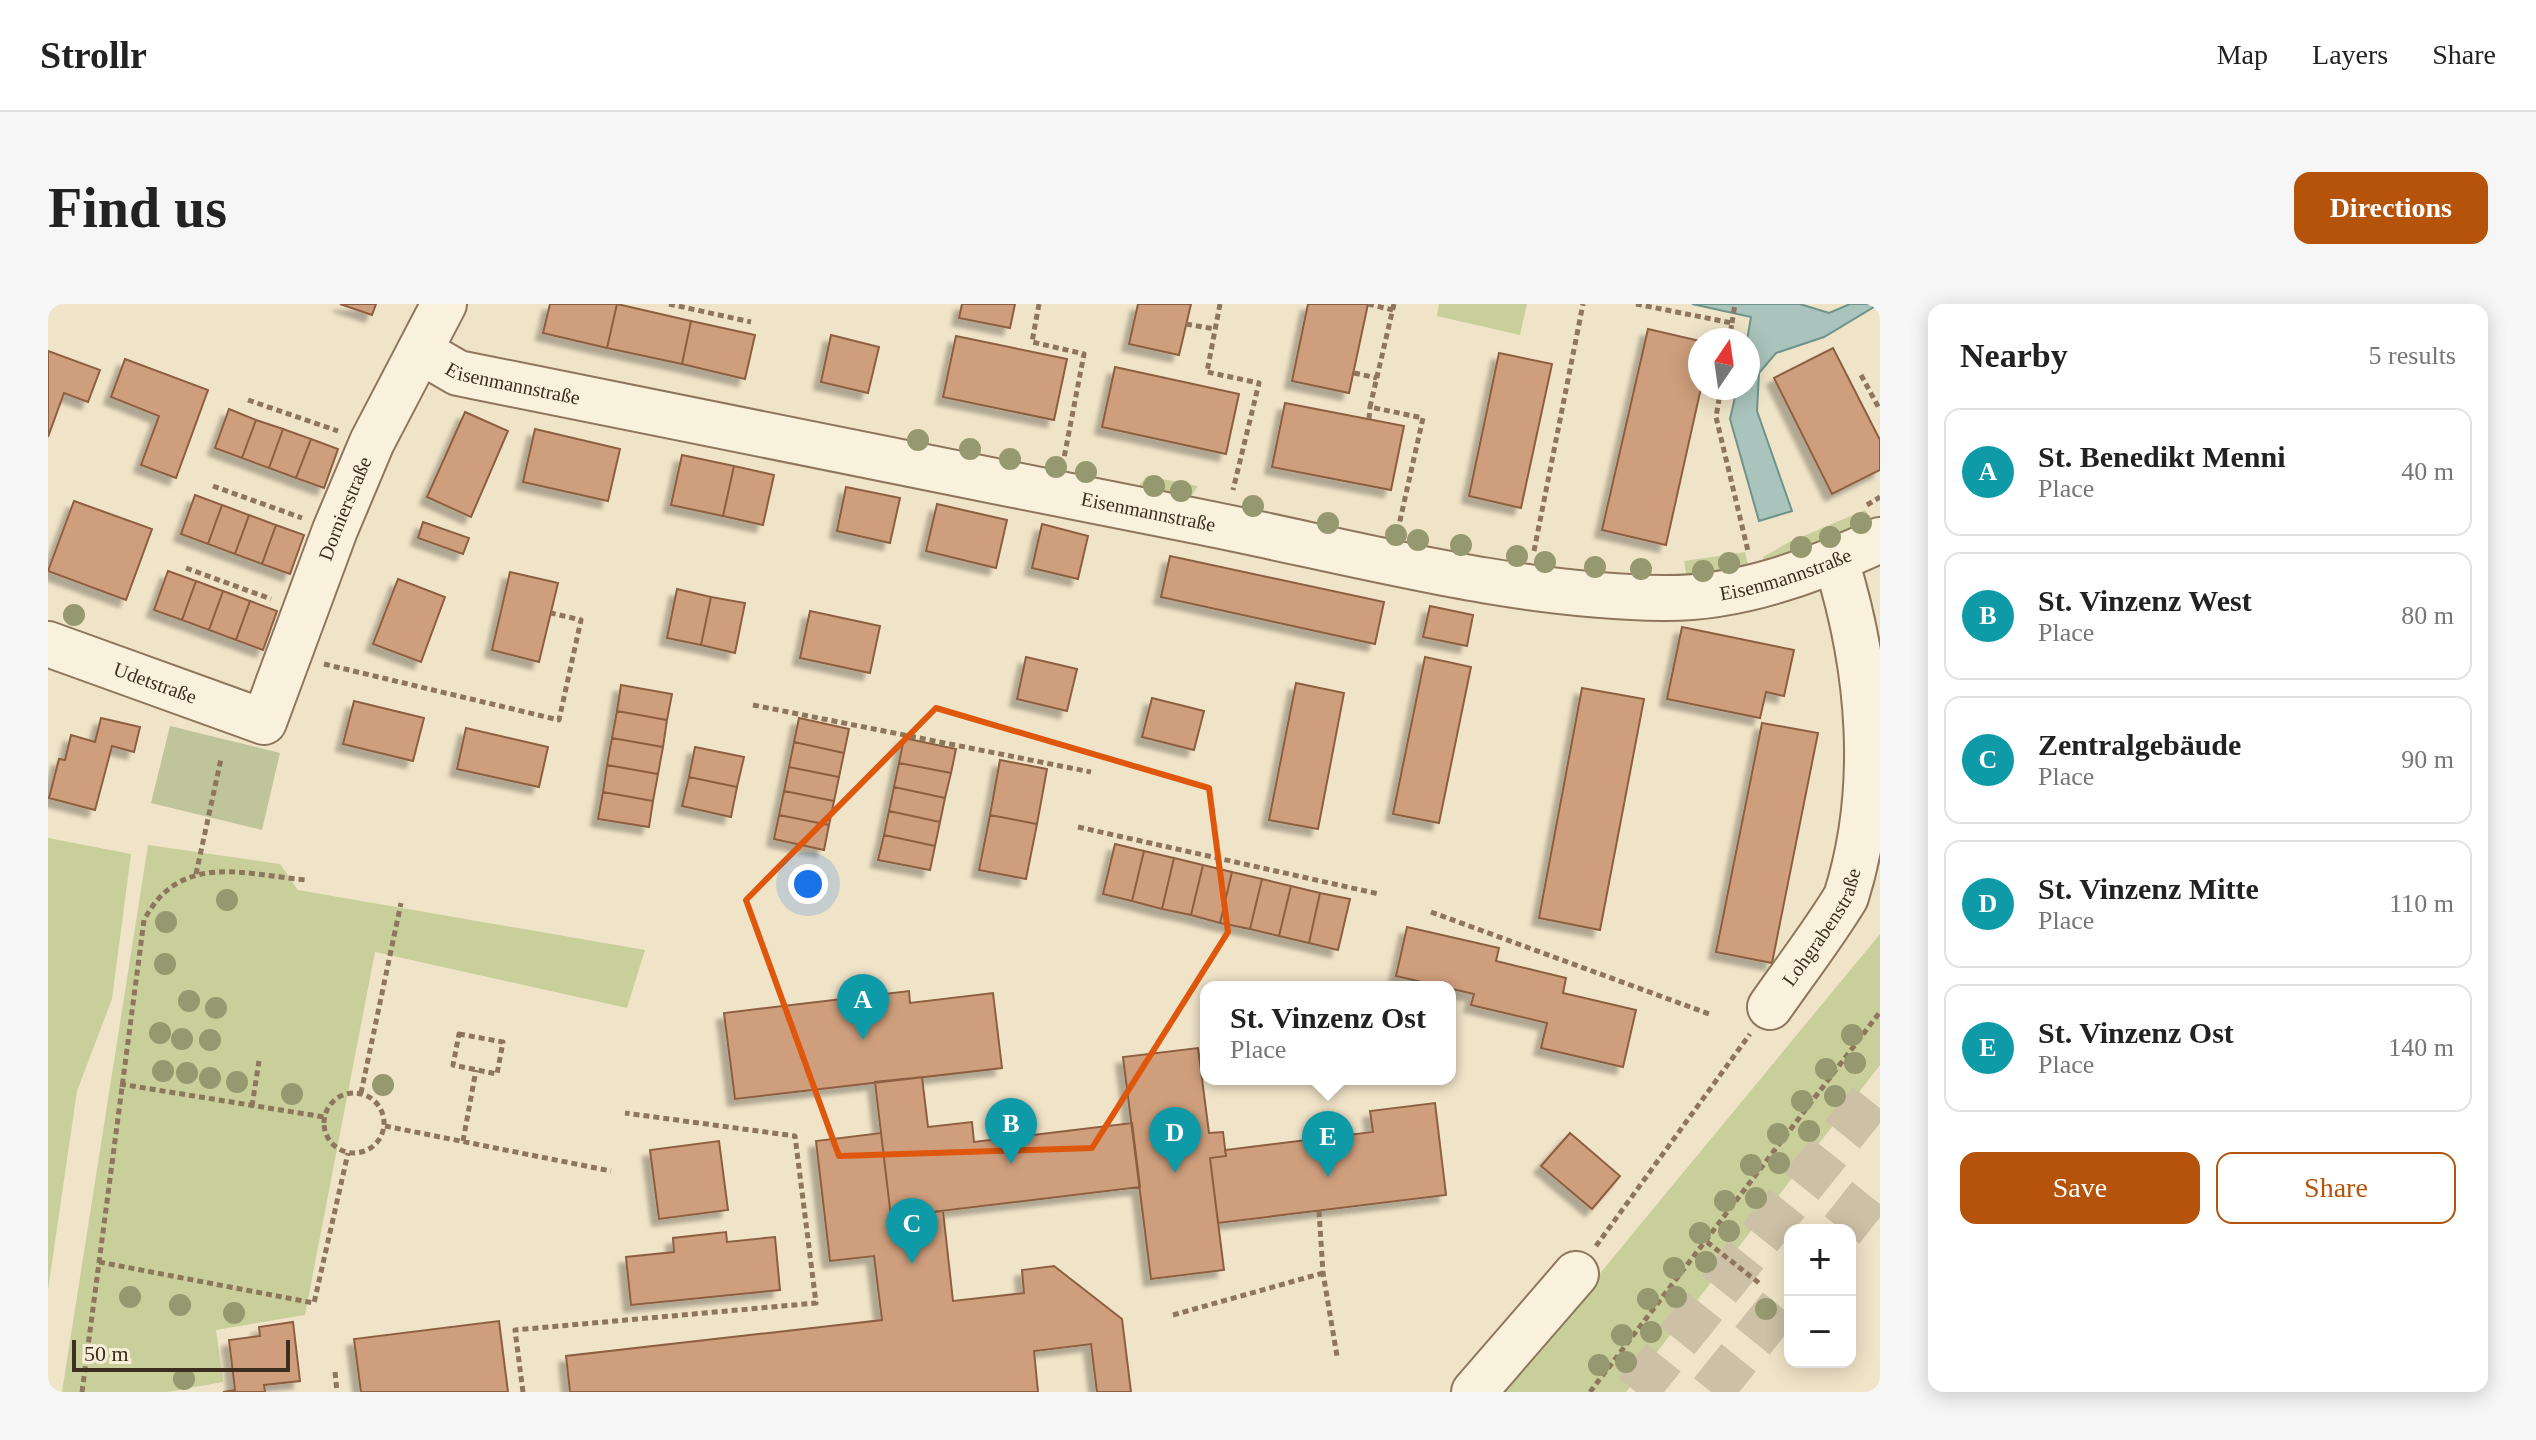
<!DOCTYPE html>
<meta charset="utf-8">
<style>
body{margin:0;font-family:"Times New Roman",serif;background:#f6f6f6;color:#222}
.controls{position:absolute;right:24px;bottom:24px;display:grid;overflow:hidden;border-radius:16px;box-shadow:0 4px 20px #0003}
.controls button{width:72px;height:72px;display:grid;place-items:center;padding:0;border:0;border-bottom:2px solid #e0e0e0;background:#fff;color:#222;font:40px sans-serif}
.compass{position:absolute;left:1640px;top:24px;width:72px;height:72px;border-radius:50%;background:#fff;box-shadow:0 4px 20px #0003;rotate:13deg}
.scale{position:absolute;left:24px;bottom:20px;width:218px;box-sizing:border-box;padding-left:8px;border:4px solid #3d2e20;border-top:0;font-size:22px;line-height:28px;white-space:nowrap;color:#3d2e20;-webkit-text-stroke:6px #f7eed8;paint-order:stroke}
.you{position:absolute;left:760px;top:580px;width:28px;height:28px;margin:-20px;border:6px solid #fff;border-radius:50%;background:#1a73e8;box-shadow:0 0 0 12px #1a73e833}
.badge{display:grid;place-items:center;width:52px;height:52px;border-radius:50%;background:#b45309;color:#fff;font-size:26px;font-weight:700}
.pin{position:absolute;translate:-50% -66px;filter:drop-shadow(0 2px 4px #0008)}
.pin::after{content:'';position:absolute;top:42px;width:28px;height:24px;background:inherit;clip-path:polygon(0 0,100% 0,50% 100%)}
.popup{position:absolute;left:1152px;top:677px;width:256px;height:104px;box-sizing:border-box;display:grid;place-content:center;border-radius:16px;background:#fff;filter:drop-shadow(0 2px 6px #0005);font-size:26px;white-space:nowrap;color:#767676}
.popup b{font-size:30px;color:#222}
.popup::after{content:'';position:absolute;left:50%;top:100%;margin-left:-16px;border:16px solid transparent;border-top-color:#fff}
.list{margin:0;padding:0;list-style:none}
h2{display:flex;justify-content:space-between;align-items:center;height:104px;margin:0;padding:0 32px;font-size:34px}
h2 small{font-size:26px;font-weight:400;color:#767676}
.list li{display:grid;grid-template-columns:52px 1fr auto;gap:24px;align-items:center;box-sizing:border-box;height:128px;margin:0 16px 16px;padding:0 16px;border:2px solid #e0e0e0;border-radius:16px}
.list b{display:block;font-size:30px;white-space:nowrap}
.list p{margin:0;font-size:26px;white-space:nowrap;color:#767676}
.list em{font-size:26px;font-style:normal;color:#767676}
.actions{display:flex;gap:16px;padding:24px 32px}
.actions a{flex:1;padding:18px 0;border:2px solid #b45309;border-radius:16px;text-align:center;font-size:28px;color:#b45309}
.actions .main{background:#b45309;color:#fff}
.map{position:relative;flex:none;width:1832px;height:1088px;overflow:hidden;border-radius:16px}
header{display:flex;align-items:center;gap:48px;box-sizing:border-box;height:112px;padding:0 40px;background:#fff;border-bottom:2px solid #e0e0e0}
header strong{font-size:38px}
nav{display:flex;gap:44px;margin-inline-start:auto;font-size:28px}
.intro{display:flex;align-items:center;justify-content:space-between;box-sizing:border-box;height:192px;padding:0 48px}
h1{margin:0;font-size:56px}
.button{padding:20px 36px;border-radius:16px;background:#b45309;color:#fff;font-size:28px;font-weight:700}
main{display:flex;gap:48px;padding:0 48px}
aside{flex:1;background:#fff;border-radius:16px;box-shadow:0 4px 20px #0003}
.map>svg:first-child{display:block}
.green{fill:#c9cf9b}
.cemetery{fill:#bfc49a}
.water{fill:#a9c4bc;stroke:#6f938a;stroke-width:2}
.building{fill:#cf9f7d;stroke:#8d5f41;stroke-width:2;filter:url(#shadow)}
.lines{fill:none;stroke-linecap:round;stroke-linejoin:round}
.highway-tunnel{stroke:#ccc0a6;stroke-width:44;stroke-dasharray:44 22;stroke-linecap:butt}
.minor-casing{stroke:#8d765c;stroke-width:48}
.path{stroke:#8d765c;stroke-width:5;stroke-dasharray:6 4;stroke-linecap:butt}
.minor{stroke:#faf1dc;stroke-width:44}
.tree{fill:#96986f}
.marked{fill:none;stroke:#df570d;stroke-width:6;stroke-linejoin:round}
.labels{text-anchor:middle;stroke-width:6;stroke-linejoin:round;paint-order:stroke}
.street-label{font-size:20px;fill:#3d2e20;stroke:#f7eed8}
</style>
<header>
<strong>Strollr</strong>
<nav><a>Map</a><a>Layers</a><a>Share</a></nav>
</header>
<div class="intro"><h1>Find us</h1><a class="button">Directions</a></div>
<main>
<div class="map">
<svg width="1832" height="1088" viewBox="0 0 1832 1088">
<defs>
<filter id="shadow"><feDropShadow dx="-7" dy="7" stdDeviation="2" flood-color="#0004"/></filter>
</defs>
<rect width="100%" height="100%" fill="#f0e4c8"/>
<path class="green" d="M 1391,0 L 1479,0 L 1472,31 L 1389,12 Z
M 1099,172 L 1150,182 L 1139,199 L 1086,188 Z
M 1817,206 L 1827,222 L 1718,264 L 1715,253 L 1741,238 Z
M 1697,248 L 1701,266 L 1639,275 L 1636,257 Z
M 0,534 L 83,550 L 64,695 L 29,787 L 0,986 Z
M 100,541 L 232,560 L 250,586 L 597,646 L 579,704 L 327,648 L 257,1011 L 168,1026 L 175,1078 L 119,1088 L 14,1088 Z
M 1832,630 L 1832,761 L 1578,1088 L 1454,1088 Z"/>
<path class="cemetery" d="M 122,422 L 232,449 L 214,526 L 103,499 Z"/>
<path class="water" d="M 1644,0 L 1752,0 L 1781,9 L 1802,0 L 1831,0 L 1776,33 L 1728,49 L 1711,69 L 1709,107 L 1744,207 L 1711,217 L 1682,115 L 1689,84 L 1700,84 L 1699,36 L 1703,13 Z"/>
<path class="building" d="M 292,0 L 328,0 L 324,11 Z
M 502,0 L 569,0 L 559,44 L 495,29 Z
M 569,0 L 643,17 L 634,60 L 559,44 Z
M 914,0 L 967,0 L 962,24 L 911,14 Z
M 1090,0 L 1143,0 L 1131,51 L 1081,40 Z
M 1260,0 L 1320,0 L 1301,89 L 1244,77 Z
M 643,17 L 707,31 L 697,75 L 634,60 Z
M 1600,25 L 1652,37 L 1653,84 L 1618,241 L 1554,226 Z
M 783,31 L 831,43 L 820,89 L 773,78 Z
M 908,32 L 1019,55 L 1006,116 L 895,93 Z
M 1785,44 L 1832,136 L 1832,166 L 1784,190 L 1726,74 Z
M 0,47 L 52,66 L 40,98 L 16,89 L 0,133 Z
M 1451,49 L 1504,60 L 1473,204 L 1421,192 Z
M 77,55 L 160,86 L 128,174 L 93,161 L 111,112 L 63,93 Z
M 1067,63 L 1191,90 L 1178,150 L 1054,123 Z
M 1237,99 L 1356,122 L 1343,186 L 1224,163 Z
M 181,105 L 208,116 L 194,154 L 167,144 Z
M 417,108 L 460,127 L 423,213 L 379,193 Z
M 208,116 L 235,125 L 221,164 L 194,154 Z
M 235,125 L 263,135 L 248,174 L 221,164 Z
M 487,125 L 572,145 L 560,197 L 475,178 Z
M 263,135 L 290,145 L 276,184 L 248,174 Z
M 634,151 L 686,162 L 675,212 L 623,201 Z
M 686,162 L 726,171 L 715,221 L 675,212 Z
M 798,183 L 852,194 L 842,239 L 789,227 Z
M 147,191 L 174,201 L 160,240 L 133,230 Z
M 26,197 L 104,225 L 78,296 L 0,267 Z
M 889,200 L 959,216 L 948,264 L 878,247 Z
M 174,201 L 201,211 L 187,250 L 160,240 Z
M 201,211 L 228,221 L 214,260 L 187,250 Z
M 375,218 L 421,234 L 415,250 L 370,234 Z
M 994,220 L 1040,232 L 1030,275 L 984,264 Z
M 228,221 L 256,231 L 242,270 L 214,260 Z
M 1122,252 L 1336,298 L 1327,340 L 1113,293 Z
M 120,267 L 148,277 L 134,316 L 106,306 Z
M 462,268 L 510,279 L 491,358 L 444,346 Z
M 350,275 L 397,293 L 373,358 L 325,340 Z
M 148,277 L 175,287 L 161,326 L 134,316 Z
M 629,285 L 663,293 L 653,341 L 619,334 Z
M 175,287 L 202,297 L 188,336 L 161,326 Z
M 663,293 L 697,299 L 687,349 L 653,341 Z
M 202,297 L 229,307 L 215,346 L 188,336 Z
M 1382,302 L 1425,311 L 1419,342 L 1375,333 Z
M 762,307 L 832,322 L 822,369 L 752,354 Z
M 1634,323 L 1746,346 L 1736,392 L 1718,388 L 1712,414 L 1619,395 Z
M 978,353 L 1029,365 L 1019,407 L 969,395 Z
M 1377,353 L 1423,363 L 1391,519 L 1345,510 Z
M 1248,379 L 1296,389 L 1270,525 L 1221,516 Z
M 573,381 L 624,390 L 619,416 L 569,407 Z
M 1534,384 L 1596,395 L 1552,626 L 1491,614 Z
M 1104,394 L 1156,407 L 1146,446 L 1094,433 Z
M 306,397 L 376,414 L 365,457 L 295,440 Z
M 569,407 L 619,416 L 615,443 L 564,434 Z
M 53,414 L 92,423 L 86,448 L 64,442 L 47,506 L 1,494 L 11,455 L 17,456 L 23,431 L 47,438 Z
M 751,414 L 801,425 L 796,449 L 746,438 Z
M 1714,419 L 1770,429 L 1724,659 L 1668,648 Z
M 418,424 L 500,443 L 491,483 L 409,465 Z
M 564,434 L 615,443 L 610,470 L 559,461 Z
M 856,434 L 908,445 L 903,469 L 851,459 Z
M 746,438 L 796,449 L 791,473 L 741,463 Z
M 647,443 L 696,453 L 689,483 L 641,473 Z
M 952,456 L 999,465 L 989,520 L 942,511 Z
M 851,459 L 903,469 L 897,494 L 846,483 Z
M 559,461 L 610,470 L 605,497 L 555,488 Z
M 741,463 L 791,473 L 786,497 L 736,487 Z
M 641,473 L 689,483 L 683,513 L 634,502 Z
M 846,483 L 897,494 L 892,518 L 841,507 Z
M 736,487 L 786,497 L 781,521 L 731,511 Z
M 555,488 L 605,497 L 601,523 L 550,515 Z
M 841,507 L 892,518 L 887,542 L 836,531 Z
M 731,511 L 781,521 L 776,546 L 726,535 Z
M 942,511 L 989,520 L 978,575 L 931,566 Z
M 836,531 L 887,542 L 882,566 L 830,556 Z
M 1067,540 L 1096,547 L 1084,597 L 1055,590 Z
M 1096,547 L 1126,554 L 1114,605 L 1084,597 Z
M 1126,554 L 1155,561 L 1143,611 L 1114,605 Z
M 1155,561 L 1184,568 L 1172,619 L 1143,611 Z
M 1184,568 L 1214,575 L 1202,625 L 1172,619 Z
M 1214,575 L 1243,582 L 1231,632 L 1202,625 Z
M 1243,582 L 1272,589 L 1261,639 L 1231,632 Z
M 1272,589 L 1302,595 L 1290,646 L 1261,639 Z
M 1359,623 L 1451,644 L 1448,657 L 1518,674 L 1515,689 L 1588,706 L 1575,763 L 1493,744 L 1499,719 L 1423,701 L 1426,690 L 1348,672 Z
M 861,687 L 862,699 L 945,689 L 954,764 L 687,795 L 676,709 Z
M 1150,744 L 1161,829 L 1175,828 L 1178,852 L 1162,854 L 1176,966 L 1103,975 L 1075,753 Z
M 874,773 L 880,823 L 924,818 L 926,838 L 1084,819 L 1092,883 L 843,913 L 827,778 Z
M 1387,799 L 1398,891 L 1170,919 L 1162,854 L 1178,852 L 1177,846 L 1325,828 L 1322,807 Z
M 833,829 L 843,913 L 895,907 L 905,997 L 976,989 L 974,966 L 1006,962 L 1074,1015 L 1083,1088 L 1049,1088 L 1043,1040 L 986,1047 L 990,1088 L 522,1088 L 518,1052 L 834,1016 L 826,952 L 782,957 L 768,837 Z
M 1522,829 L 1572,872 L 1544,905 L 1493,862 Z
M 671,837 L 680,906 L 611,915 L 602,846 Z
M 678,928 L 679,938 L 727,933 L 732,986 L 583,1001 L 578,953 L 626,948 L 625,934 Z
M 451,1017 L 460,1088 L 313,1088 L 306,1035 Z
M 245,1018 L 252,1077 L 216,1081 L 217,1088 L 175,1088 L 187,1086 L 181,1036 L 212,1032 L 211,1023 Z"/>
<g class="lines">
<path class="highway-tunnel" d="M 1794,926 L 1832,878
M 1588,1088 L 1832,784
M 1663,1088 L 1742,990"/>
<g class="minor-casing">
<g id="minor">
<path id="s1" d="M 372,47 L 410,69 C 656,120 902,168 1148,217 C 1301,247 1458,292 1615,294 C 1690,295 1766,267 1832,236"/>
<path id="s2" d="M 0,340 L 216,418 L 287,226 L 324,138 L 396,0"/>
<path id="s3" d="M 1722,703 C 1747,667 1775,631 1798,593 C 1832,485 1822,366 1788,257"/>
<path d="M 1426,1088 L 1528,970"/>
</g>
</g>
<path class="path" d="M 621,0 L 703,18
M 991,0 L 984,38 L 1036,50 L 1016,154
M 1172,0 L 1159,68 L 1211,79 L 1185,186
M 1320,0 L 1345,6
M 1346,0 L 1322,103 L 1375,114 L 1351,221
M 1588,0 L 1684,19 L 1681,36
M 1684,19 L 1687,0
M 1138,20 L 1167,25
M 1306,69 L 1329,74
M 1813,71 L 1832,106
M 1673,84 L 1668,113 L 1700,247
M 200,96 L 290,127
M 1321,115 L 1322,103
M 165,182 L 254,214
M 1819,201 L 1832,193
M 1486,247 L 1535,0
M 138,264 L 223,295
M 276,360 L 511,416 L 533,316 L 503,309
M 705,401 L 1043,468
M 1030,523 L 1331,590
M 148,570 L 173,455
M 1383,608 L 1664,711
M 411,730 L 455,738 L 449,770 L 405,761 Z
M 72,780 L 276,813
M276 819a30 30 0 1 1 60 0a30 30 0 1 1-60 0Z
M 313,789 L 353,599
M 204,802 L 211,757
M 337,822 L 563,867
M 415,837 L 428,766
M 1271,907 L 1275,969 L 1289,1052
M 1659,938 L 1711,979
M 1548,942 L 1702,730
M 51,958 L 266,999 L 300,849
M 1125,1011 L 1275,969
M 287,1068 L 289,1088
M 34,1088 L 96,616 C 132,548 194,570 258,576
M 475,1088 L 467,1026 L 768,999 L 747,832 L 577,809
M 1542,1088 L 1832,708"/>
<use href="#minor" class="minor"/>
</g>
<g class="tree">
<circle cx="870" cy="136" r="11"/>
<circle cx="922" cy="145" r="11"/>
<circle cx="962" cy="155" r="11"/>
<circle cx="1008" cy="163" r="11"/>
<circle cx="1038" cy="168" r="11"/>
<circle cx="1106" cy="182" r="11"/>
<circle cx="1133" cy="187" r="11"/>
<circle cx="1205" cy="202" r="11"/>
<circle cx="1280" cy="219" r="11"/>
<circle cx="1813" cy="219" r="11"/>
<circle cx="1348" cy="231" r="11"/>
<circle cx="1782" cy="233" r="11"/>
<circle cx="1370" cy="236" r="11"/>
<circle cx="1413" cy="241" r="11"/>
<circle cx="1753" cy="243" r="11"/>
<circle cx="1469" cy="252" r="11"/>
<circle cx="1497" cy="258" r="11"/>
<circle cx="1681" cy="259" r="11"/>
<circle cx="1547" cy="263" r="11"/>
<circle cx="1593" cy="265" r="11"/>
<circle cx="1655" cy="267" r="11"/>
<circle cx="26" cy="311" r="11"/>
<circle cx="179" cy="596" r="11"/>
<circle cx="118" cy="618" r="11"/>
<circle cx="117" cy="660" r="11"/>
<circle cx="141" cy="697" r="11"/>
<circle cx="168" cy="704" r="11"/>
<circle cx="112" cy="729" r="11"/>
<circle cx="1804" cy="731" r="11"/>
<circle cx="134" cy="735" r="11"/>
<circle cx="162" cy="736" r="11"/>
<circle cx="1807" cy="759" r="11"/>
<circle cx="1778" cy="765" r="11"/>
<circle cx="115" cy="767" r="11"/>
<circle cx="139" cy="769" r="11"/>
<circle cx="162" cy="774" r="11"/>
<circle cx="189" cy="778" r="11"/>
<circle cx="335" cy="781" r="11"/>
<circle cx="244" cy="790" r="11"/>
<circle cx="1787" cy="792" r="11"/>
<circle cx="1754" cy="797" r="11"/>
<circle cx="1761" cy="827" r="11"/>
<circle cx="1730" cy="830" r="11"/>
<circle cx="1731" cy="859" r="11"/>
<circle cx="1703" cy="861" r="11"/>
<circle cx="1708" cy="894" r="11"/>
<circle cx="1677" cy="897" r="11"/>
<circle cx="1681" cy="927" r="11"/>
<circle cx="1652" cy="929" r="11"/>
<circle cx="1658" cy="958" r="11"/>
<circle cx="1626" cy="964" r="11"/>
<circle cx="82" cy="993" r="11"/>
<circle cx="1628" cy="993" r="11"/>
<circle cx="1600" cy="995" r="11"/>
<circle cx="132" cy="1001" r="11"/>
<circle cx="1718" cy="1005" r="11"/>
<circle cx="186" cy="1009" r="11"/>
<circle cx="1603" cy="1028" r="11"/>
<circle cx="1574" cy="1031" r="11"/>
<circle cx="1578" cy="1058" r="11"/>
<circle cx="1551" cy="1061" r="11"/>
<circle cx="136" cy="1075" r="11"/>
</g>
<path class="marked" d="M 888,404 L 1161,484 L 1180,628 L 1044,844 L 791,852 L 698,596 Z"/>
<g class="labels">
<g class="street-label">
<text dy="7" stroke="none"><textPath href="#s1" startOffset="100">Eisenmannstraße</textPath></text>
<text dy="7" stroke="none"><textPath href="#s2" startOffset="458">Dornierstraße</textPath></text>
<text dy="7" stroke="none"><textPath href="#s1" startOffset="748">Eisenmannstraße</textPath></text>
<text dy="7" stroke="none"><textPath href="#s1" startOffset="1396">Eisenmannstraße</textPath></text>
<text dy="7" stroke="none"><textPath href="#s2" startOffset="114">Udetstraße</textPath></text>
<text dy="7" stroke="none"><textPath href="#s3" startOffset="96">Lohgrabenstraße</textPath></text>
</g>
</g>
</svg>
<div class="controls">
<button>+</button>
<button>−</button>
</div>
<svg class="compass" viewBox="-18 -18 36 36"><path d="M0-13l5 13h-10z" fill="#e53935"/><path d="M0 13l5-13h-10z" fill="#767676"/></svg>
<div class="scale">50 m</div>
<div class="you"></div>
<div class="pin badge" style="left:815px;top:736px;background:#0f9aa8">A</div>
<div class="pin badge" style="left:963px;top:860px;background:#0f9aa8">B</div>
<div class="pin badge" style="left:864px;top:960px;background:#0f9aa8">C</div>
<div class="pin badge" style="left:1127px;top:869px;background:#0f9aa8">D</div>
<div class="pin badge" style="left:1280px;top:873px;background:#0f9aa8">E</div>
<div class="popup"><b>St. Vinzenz Ost</b>Place</div>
</div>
<aside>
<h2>Nearby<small>5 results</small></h2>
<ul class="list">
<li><span class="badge" style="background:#0f9aa8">A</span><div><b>St. Benedikt Menni</b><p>Place</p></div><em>40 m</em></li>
<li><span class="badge" style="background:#0f9aa8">B</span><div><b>St. Vinzenz West</b><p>Place</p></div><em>80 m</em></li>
<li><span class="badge" style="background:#0f9aa8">C</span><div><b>Zentralgebäude</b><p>Place</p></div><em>90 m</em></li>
<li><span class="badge" style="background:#0f9aa8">D</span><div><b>St. Vinzenz Mitte</b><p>Place</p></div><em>110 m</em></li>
<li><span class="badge" style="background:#0f9aa8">E</span><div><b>St. Vinzenz Ost</b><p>Place</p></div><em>140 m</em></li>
</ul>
<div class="actions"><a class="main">Save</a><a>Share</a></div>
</aside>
</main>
